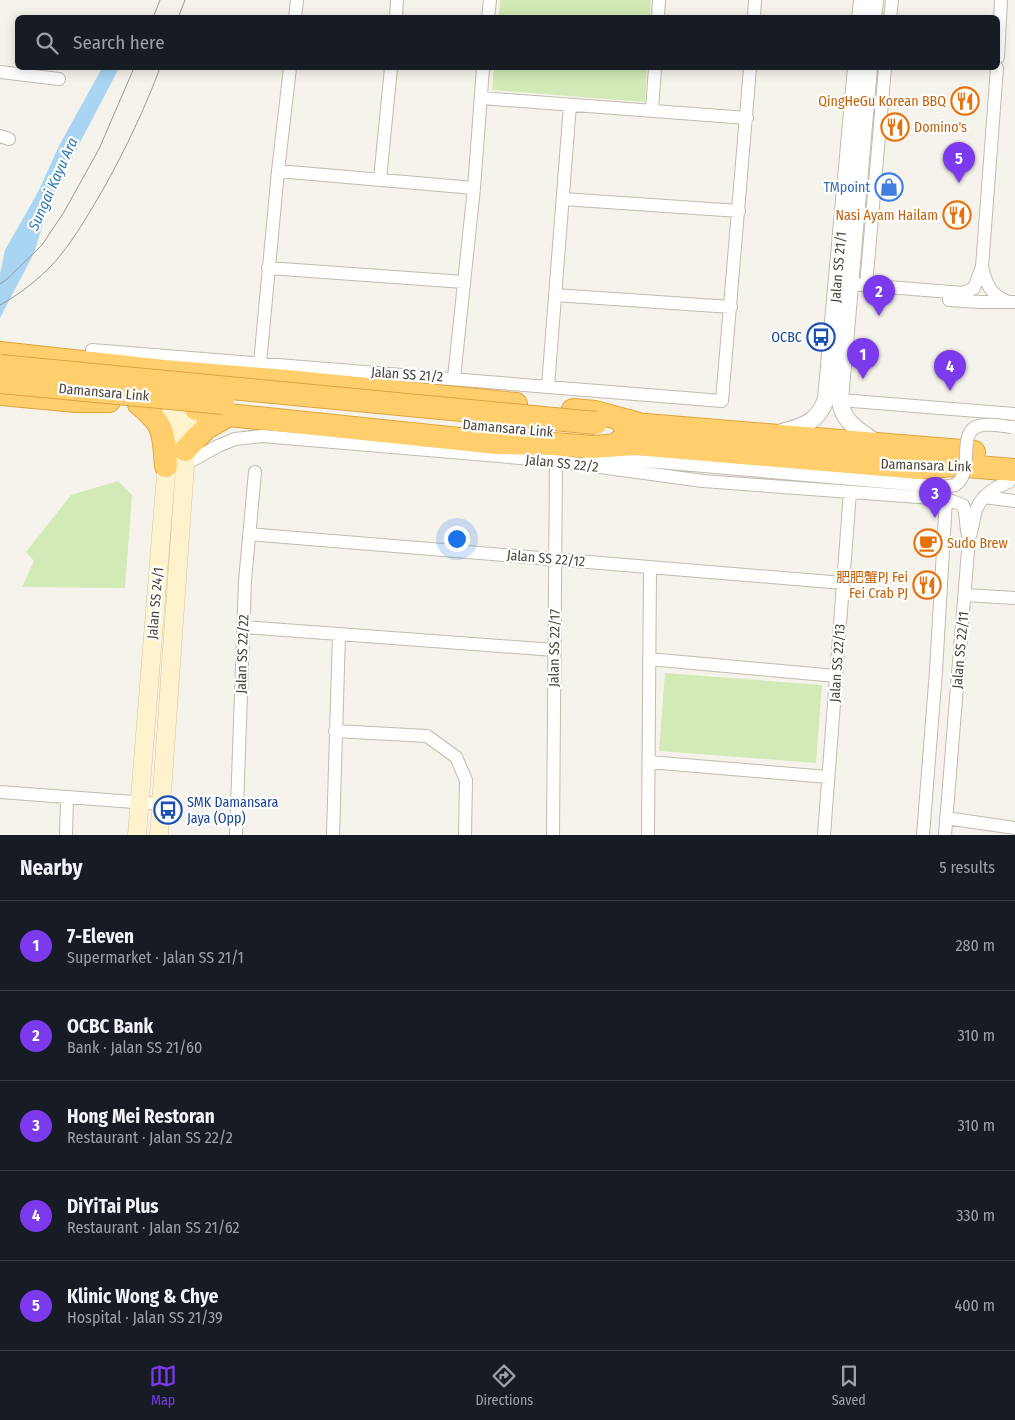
<!DOCTYPE html>
<meta charset="utf-8">
<style>
body{margin:0;font-family:"Fira Sans Condensed","Noto Sans SC",sans-serif;background:#242831;color:#f1f3f6}
.you{position:absolute;left:456px;top:538px;width:18px;height:18px;margin:-12px;border:4px solid #fff;border-radius:50%;background:#1a73e8;box-shadow:0 0 0 8px #1a73e833}
.badge{display:grid;place-items:center;width:32px;height:32px;border-radius:50%;background:#7c3aed;color:#fff;font-size:16px;font-weight:700}
.pin{position:absolute;translate:-50% -41px;filter:drop-shadow(0 1px 2px #0008)}
.pin::after{content:'';position:absolute;top:26px;width:18px;height:15px;background:inherit;clip-path:polygon(0 0,100% 0,50% 100%)}
.list{margin:0;padding:0;list-style:none}
h2{display:flex;justify-content:space-between;align-items:center;height:65px;margin:0;padding:0 20px;font-size:21px}
h2 small{font-size:16px;font-weight:400;color:#9ea1a6}
.list li{display:grid;grid-template-columns:32px 1fr auto;gap:15px;align-items:center;box-sizing:border-box;height:90px;padding:0 20px;border-top:1px solid #363941}
.list b{display:block;font-size:19px;white-space:nowrap}
.list p{margin:0;font-size:16px;white-space:nowrap;color:#9ea1a6}
.list em{font-size:16px;font-style:normal;color:#9ea1a6}
.icon{flex:none;width:28px;height:28px;fill:none;stroke:currentColor;stroke-width:2;stroke-linecap:round;stroke-linejoin:round}
.map{position:relative;flex:none;width:1015px;height:835px;overflow:hidden}
.search{position:absolute;background:#171b24;box-shadow:0 2px 12px #0003;left:15px;right:15px;top:15px;height:55px;display:flex;align-items:center;gap:12px;box-sizing:border-box;padding:0 18px;border-radius:8px;color:#9ea1a6;font-size:19px}
.sheet{height:515px;background:#171b24}
nav{display:flex;justify-content:space-around;align-items:center;box-sizing:border-box;height:70px;border-top:1px solid #363941;background:#171b24;font-size:14px;color:#9ea1a6}
nav a{display:grid;justify-items:center;gap:2px}
nav .on{color:#7c3aed}
.map>svg:first-child{display:block}
.green{fill:#d2eab5}
.water{fill:#a9d4f2}
.lines{fill:none;stroke-linecap:round;stroke-linejoin:round}
.minor-casing{stroke:#c2bbae;stroke-width:14}
.tertiary-casing{stroke:#c2bbae;stroke-width:18}
.secondary-casing{stroke:#d6c79b;stroke-width:19}
.motorway-casing{stroke:#e0a43c;stroke-width:24}
.minor{stroke:#fff;stroke-width:12}
.tertiary{stroke:#fff;stroke-width:16}
.secondary{stroke:#fff3cd;stroke-width:18}
.motorway{stroke:#ffcf6e;stroke-width:22}
.tram{stroke:#9a9a9a;stroke-width:1}
.minor-bridge-casing{stroke:#c2bbae;stroke-width:14;stroke-linecap:butt}
.motorway-bridge-casing{stroke:#e0a43c;stroke-width:24;stroke-linecap:butt}
.minor-bridge{stroke:#fff;stroke-width:12}
.motorway-bridge{stroke:#ffcf6e;stroke-width:22}
.labels{text-anchor:middle;stroke-width:4.5;stroke-linejoin:round;paint-order:stroke}
.food-label{font-size:14px;fill:#c56008;stroke:#fff;text-anchor:end}
.shop-label{font-size:14px;fill:#366cbe;stroke:#fff;text-anchor:end}
.street-label{font-size:14px;fill:#4b4439;stroke:#fff}
.transit-label{font-size:14px;fill:#164399;stroke:#fff;text-anchor:end}
.water-label{font-size:15px;font-style:italic;fill:#2e7ab2;stroke:#fff}
</style>
<div class="map">
<svg width="1015" height="835" viewBox="0 0 1015 835">
<rect width="100%" height="100%" fill="#f6f3ec"/>
<path class="green" d="M 500,0 L 651,0 L 650,17 L 499,17 Z
M 494,68 L 647,68 L 645,102 L 492,90 Z
M 118,481 L 132,495 L 125,588 L 22,587 L 34,561 L 26,552 L 71,495 Z
M 665,673 L 822,685 L 816,763 L 659,751 Z"/>
<path class="water" d="M 102,68 L 119,68 L 51,198 L 34,253 L 0,318 L 0,274 L 5,250 L 37,194 L 60,144 Z"/>
<g class="lines">
<g class="minor-casing">
<path id="minor" d="M 295,18 L 297,0
M 396,18 L 397,0
M 488,18 L 490,0
M 658,18 L 659,0
M 754,18 L 755,0
M 890,18 L 892,0
M 998,57 L 1001,0
M 0,72 L 59,79
M 481,98 L 747,118
M 652,111 L 655,68
M 0,136 L 9,139
M 278,171 L 474,188
M 380,179 L 391,68
M 563,199 L 739,211
M 982,267 C 986,283 990,294 1006,301
M 268,268 L 464,282
M 850,284 L 963,293 L 974,288 L 982,267 L 997,68
M 866,285 L 885,68
M 555,295 L 731,307
M 949,300 L 980,302 L 1015,302
M 92,350 L 722,401 L 750,68
M 260,363 L 278,171 L 290,68
M 454,378 L 474,188 L 483,68
M 548,386 L 570,105
M 840,400 L 1015,414
M 589,456 L 944,487 L 955,485
M 184,465 L 218,446 L 235,439 L 262,436 L 556,461 L 703,481 L 946,499 L 963,505 C 967,516 965,527 969,538
M 984,497 L 1015,501
M 249,534 L 843,583
M 965,595 L 1015,598
M 243,627 L 554,650
M 649,659 L 836,676
M 335,731 L 427,736 L 456,757 L 466,780 L 465,835
M 649,762 L 828,777
M 0,792 L 161,804
M 946,818 L 1015,828
M 66,835 L 67,798
M 236,835 L 245,581 L 255,472
M 333,835 L 339,634
M 553,835 L 556,461
M 648,835 L 650,567
M 824,835 L 850,492
M 923,835 L 936,671 L 946,499
M 945,835 L 969,538 C 973,529 973,519 976,510 C 982,495 995,487 1009,482"/>
</g>
<g class="tertiary-casing">
<path id="tertiary" d="M 860,18 L 862,0
M 873,18 L 875,0
M 869,68 L 840,400 C 842,422 860,431 877,443
M 782,432 C 804,426 818,422 826,399 L 856,68"/>
</g>
<g class="secondary-casing">
<path id="secondary" d="M 137,835 L 173,387
M 159,835 L 190,394"/>
</g>
<g class="motorway-casing">
<path id="motorway" d="M 0,353 L 164,371 L 287,381 L 516,404
M 0,394 L 76,401 L 109,401
M 139,404 C 166,426 163,433 166,466
M 196,409 L 229,415 L 497,443 L 553,444 L 592,447 L 635,444
M 573,410 L 595,412 L 636,423
M 622,423 L 974,452
M 620,441 L 635,444 L 920,468 L 954,465 L 1015,470
M 185,450 L 206,428 L 229,415"/>
</g>
<use href="#minor" class="minor"/>
<use href="#tertiary" class="tertiary"/>
<use href="#secondary" class="secondary"/>
<use href="#motorway" class="motorway"/>
<path class="tram" d="M 153,18 L 160,0
M 178,18 L 185,0
M 0,284 L 6,280 L 42,245 L 64,212 L 99,149 L 134,68
M 0,305 C 22,293 43,276 59,257 C 77,235 91,210 105,186 C 126,148 145,108 160,68"/>
<g class="minor-bridge-casing">
<path id="minor-bridge" d="M 955,485 C 977,471 953,427 984,425 C 993,424 1002,426 1011,427"/>
</g>
<g class="motorway-bridge-casing">
<path id="motorway-bridge" d="M 0,366 L 596,423
M 0,382 L 223,403"/>
</g>
<use href="#minor-bridge" class="minor-bridge"/>
<use href="#motorway-bridge" class="motorway-bridge"/>
</g>
<defs>
<g id="restaurant-ring" transform="scale(1.4375)"><circle r="9.5" fill="#fff" stroke="#e8710a" stroke-width="1.5"/><path d="M-5-6h1v4h1v-4h1v4h1v-4h1v5L-1.5 .5V6h-2V.5L-5-1ZM5-6V6H3V1.5H1.5Q1.5-4 5-6Z" fill="#e8710a"/></g>
<g id="shop-ring" transform="scale(1.4375)"><circle r="9.5" fill="#fff" stroke="#3f7fe0" stroke-width="1.5"/><path d="M-5-2.5h2.3a2.7 3.5 0 0 1 5.4 0H5L5.5 6h-11ZM-1.5-2.5h3a1.5 2.3 0 0 0-3 0Z" fill="#3f7fe0"/></g>
<g id="bus-ring" transform="scale(1.4375)"><circle r="9.5" fill="#fff" stroke="#1a4fb4" stroke-width="1.5"/><path d="M-5-6H5V4H4V6H2V4H-2V6H-4V4H-5ZM-3.5-4V0h7V-4ZM-3.5 1.2v1.5H-2V1.2ZM2 1.2v1.5H3.5V1.2Z" fill="#1a4fb4"/></g>
<g id="cafe-ring" transform="scale(1.4375)"><circle r="9.5" fill="#fff" stroke="#e8710a" stroke-width="1.5"/><path d="M-5.5-4.5H6V0H3Q3 3.5 0 3.5H-2.5Q-5.5 3.5-5.5 0ZM3-3.2v2h1.7v-2ZM-6 4.5H4V6H-6Z" fill="#e8710a"/></g>
</defs>
<g fill-rule="evenodd">
<use href="#restaurant-ring" x="965" y="101"/>
<use href="#restaurant-ring" x="895" y="127"/>
<use href="#shop-ring" x="889" y="187"/>
<use href="#restaurant-ring" x="957" y="215"/>
<use href="#bus-ring" x="821" y="337"/>
<use href="#cafe-ring" x="928" y="543"/>
<use href="#restaurant-ring" x="927" y="585"/>
<use href="#bus-ring" x="168" y="810"/>
</g>
<g class="labels">
<g class="food-label">
<text x="946" y="106">QingHeGu Korean BBQ</text>
<text x="914" y="132" text-anchor="start">Domino's</text>
<text x="938" y="220">Nasi Ayam Hailam</text>
<text x="947" y="548" text-anchor="start">Sudo Brew</text>
<text x="908" y="582">肥肥蟹PJ Fei<tspan x="908" dy="16">Fei Crab PJ</tspan></text>
</g>
<g class="shop-label">
<text x="870" y="192">TMpoint</text>
</g>
<g class="street-label">
<text transform="translate(838 267) rotate(-85)" y="5">Jalan SS 21/1</text>
<text transform="translate(407 374) rotate(4)" y="5">Jalan SS 21/2</text>
<text transform="translate(104 392) rotate(5)" y="5">Damansara Link</text>
<text transform="translate(508 428) rotate(5)" y="5">Damansara Link</text>
<text transform="translate(562 463) rotate(6)" y="5">Jalan SS 22/2</text>
<text transform="translate(926 465) rotate(2)" y="5">Damansara Link</text>
<text transform="translate(546 558) rotate(5)" y="5">Jalan SS 22/12</text>
<text transform="translate(155 603) rotate(-85)" y="5">Jalan SS 24/1</text>
<text transform="translate(554 648) rotate(-89)" y="5">Jalan SS 22/17</text>
<text transform="translate(960 650) rotate(-85)" y="5">Jalan SS 22/11</text>
<text transform="translate(242 654) rotate(-88)" y="5">Jalan SS 22/22</text>
<text transform="translate(837 663) rotate(-86)" y="5">Jalan SS 22/13</text>
</g>
<g class="transit-label">
<text x="802" y="342">OCBC</text>
<text x="187" y="807" text-anchor="start">SMK Damansara<tspan x="187" dy="16">Jaya (Opp)</tspan></text>
</g>
<g class="water-label">
<text transform="translate(53 184) rotate(-66)" y="5">Sungai Kayu Ara</text>
</g>
</g>
</svg>
<div class="you"></div>
<div class="pin badge" style="left:863px;top:379px">1</div>
<div class="pin badge" style="left:879px;top:316px">2</div>
<div class="pin badge" style="left:935px;top:518px">3</div>
<div class="pin badge" style="left:950px;top:391px">4</div>
<div class="pin badge" style="left:959px;top:183px">5</div>
<div class="search"><svg class="icon" aria-label="search" viewBox="0 0 24 24"><circle cx="10" cy="10" r="6"/><path d="M15 15l6 6"/></svg>Search here</div>
</div>
<section class="sheet">
<h2>Nearby<small>5 results</small></h2>
<ul class="list">
<li><span class="badge">1</span><div><b>7-Eleven</b><p>Supermarket · Jalan SS 21/1</p></div><em>280 m</em></li>
<li><span class="badge">2</span><div><b>OCBC Bank</b><p>Bank · Jalan SS 21/60</p></div><em>310 m</em></li>
<li><span class="badge">3</span><div><b>Hong Mei Restoran</b><p>Restaurant · Jalan SS 22/2</p></div><em>310 m</em></li>
<li><span class="badge">4</span><div><b>DiYiTai Plus</b><p>Restaurant · Jalan SS 21/62</p></div><em>330 m</em></li>
<li><span class="badge">5</span><div><b>Klinic Wong &amp; Chye</b><p>Hospital · Jalan SS 21/39</p></div><em>400 m</em></li>
</ul>
</section>
<nav>
<a class="on"><svg class="icon" aria-label="map" viewBox="0 0 24 24"><path d="M3 6l6-2 6 2 6-2v14l-6 2-6-2-6 2zM9 4v14M15 6v14"/></svg>Map</a>
<a><svg class="icon" aria-label="directions" viewBox="0 0 24 24"><path d="M12 3l9 9-9 9-9-9zM9 14v-3h6M13 9l2 2-2 2"/></svg>Directions</a>
<a><svg class="icon" aria-label="saved" viewBox="0 0 24 24"><path d="M7 4h10v16l-5-4-5 4z"/></svg>Saved</a>
</nav>
